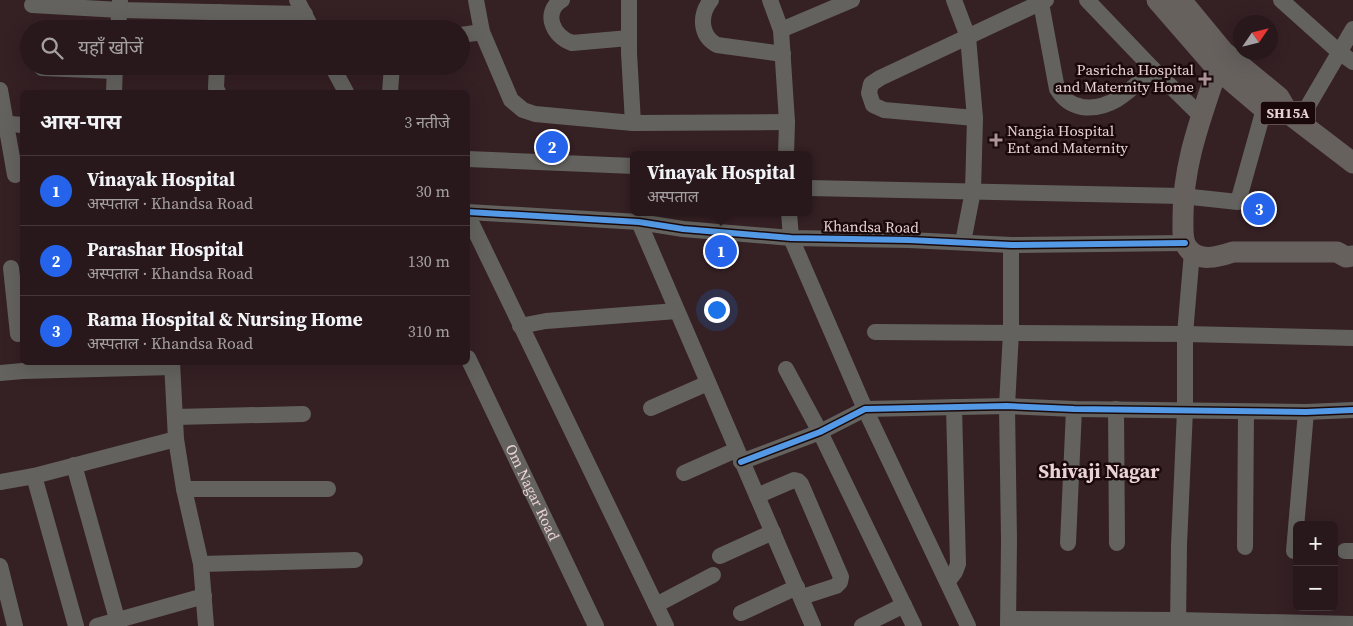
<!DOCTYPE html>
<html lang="hi">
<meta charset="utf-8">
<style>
body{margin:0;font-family:"Source Serif 4","Noto Sans Devanagari",serif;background:#342528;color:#f1f3f6}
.controls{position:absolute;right:15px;bottom:15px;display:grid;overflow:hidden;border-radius:8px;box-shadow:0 5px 20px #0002}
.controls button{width:45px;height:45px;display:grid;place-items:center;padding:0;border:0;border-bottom:1px solid #44373a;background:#28181b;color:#f1f3f6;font:25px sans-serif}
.compass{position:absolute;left:1233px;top:15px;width:45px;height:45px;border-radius:50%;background:#28181b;box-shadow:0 5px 20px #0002;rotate:55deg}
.you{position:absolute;left:716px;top:309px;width:18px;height:18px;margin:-12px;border:4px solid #fff;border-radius:50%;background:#1a73e8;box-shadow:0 0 0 8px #1a73e833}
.badge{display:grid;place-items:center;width:32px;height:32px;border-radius:50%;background:#2563eb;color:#fff;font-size:16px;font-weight:700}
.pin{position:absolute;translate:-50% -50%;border:2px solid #fff;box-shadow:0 1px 5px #0006}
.popup{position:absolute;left:630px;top:151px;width:182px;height:65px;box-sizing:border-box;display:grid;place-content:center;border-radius:8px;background:#28181b;filter:drop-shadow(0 1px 4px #0005);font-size:16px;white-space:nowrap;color:#a5a0a3}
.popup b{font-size:19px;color:#f1f3f6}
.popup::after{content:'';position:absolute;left:50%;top:100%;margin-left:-10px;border:10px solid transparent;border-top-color:#28181b}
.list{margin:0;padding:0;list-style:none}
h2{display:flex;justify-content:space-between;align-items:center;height:65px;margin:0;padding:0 20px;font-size:21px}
h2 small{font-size:16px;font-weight:400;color:#a5a0a3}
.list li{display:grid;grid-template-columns:32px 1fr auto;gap:15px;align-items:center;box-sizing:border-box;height:70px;padding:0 20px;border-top:1px solid #44373a}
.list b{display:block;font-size:19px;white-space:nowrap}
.list p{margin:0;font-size:16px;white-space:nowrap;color:#a5a0a3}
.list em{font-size:16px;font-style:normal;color:#a5a0a3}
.icon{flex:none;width:28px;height:28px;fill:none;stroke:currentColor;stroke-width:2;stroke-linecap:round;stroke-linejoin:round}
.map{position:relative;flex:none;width:1353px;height:626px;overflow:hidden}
.search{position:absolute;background:#28181b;box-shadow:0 5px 20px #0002;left:20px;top:20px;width:450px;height:55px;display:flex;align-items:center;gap:12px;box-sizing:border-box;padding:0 18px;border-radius:28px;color:#a5a0a3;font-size:19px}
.panel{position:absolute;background:#28181b;box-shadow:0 5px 20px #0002;left:20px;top:90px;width:450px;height:275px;border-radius:8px}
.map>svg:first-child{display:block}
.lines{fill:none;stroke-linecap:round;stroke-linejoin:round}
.minor{stroke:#63625e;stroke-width:16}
.major{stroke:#67615e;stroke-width:21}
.cycleway-casing{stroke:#19090b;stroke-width:9}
.cycleway{stroke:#5399e6;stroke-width:6}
.poi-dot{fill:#ab9396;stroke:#19090b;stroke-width:2}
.labels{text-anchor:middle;stroke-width:5;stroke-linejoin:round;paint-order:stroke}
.shield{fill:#19090b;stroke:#ab9597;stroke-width:1}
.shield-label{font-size:14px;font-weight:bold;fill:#ead1d3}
.poi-label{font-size:15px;fill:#ead1d3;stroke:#19090b;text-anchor:end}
.street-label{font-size:15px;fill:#ead1d3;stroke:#19090b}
.district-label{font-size:20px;font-weight:bold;fill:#ead1d3;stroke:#19090b}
</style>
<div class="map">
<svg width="1353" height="626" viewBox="0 0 1353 626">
<rect width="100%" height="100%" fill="#352024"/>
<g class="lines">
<g class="minor">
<path d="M 297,0 L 312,29"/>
<path d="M 476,0 L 482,32 L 511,100 L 523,110 L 535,114 L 633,123 L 787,122"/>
<path d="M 562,0 C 542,12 553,37 572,43 L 629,38"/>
<path d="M 629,0 L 629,53 L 633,123"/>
<path d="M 711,0 C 699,15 700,36 717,45 L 783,54"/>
<path d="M 770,0 L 781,30 L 787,122 L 786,155"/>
<path d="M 954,0 L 968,37 L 975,118 L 973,191 L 963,242"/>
<path d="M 1087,0 L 1153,69 L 1200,115"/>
<path d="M 1281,0 L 1339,52 L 1353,62"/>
<path d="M 1041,3 L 1057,89 C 1063,99 1070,105 1082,107 C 1113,111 1132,88 1153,69"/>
<path d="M 32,5 L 120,10 L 305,14"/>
<path d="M 118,29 L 120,1"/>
<path d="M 219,29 L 219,12"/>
<path d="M 781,30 L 852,0"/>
<path d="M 461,35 L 482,32"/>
<path d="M 217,66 L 216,88 L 218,92"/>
<path d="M 332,66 L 346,92"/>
<path d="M 42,68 L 114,71"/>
<path d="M 0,90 L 15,175"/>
<path d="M 114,92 L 115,66"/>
<path d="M 390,92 L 392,66"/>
<path d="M 975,118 L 884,110 L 873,105 L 869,93 L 871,84 L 880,78 L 1046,0"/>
<path d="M 0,123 L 22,125"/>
<path d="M 1298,123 L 1353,29"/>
<path d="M 468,159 L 634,166"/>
<path d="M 808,188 L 1182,196 L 1238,202 L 1264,109"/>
<path d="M 468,212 L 639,222 L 683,229 L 791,238 L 909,240 L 1011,245 L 1185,243"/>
<path d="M 789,212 L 791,238 L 865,409 L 968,626"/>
<path d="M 468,216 L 666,626"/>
<path d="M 639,222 L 813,626"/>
<path d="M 11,268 L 18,334"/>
<path d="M 520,326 L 546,321 L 677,311"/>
<path d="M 875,332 L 1185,334 L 1353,338"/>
<path id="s1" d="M 468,358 L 596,626"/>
<path d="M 172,362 L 176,439 L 184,489 L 201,564 L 206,626"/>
<path d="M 786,369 L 820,432 L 914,626"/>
<path d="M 0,373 L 23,371 L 172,367"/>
<path d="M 651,408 L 708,383"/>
<path d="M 1116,409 L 1117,543"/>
<path d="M 175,417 L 303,414"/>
<path d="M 741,462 L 820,432 L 865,409 L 1007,406 L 1074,409 L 1306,412 L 1353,410"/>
<path d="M 74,465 L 119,626"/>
<path d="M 684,473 L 736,450"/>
<path d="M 34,476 L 76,626"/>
<path d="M 0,482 L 34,476 L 176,439"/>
<path d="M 184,489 L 328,489"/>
<path d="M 757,496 L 794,480 L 798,481 L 801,484 L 841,577 L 840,582 L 836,586 L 802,597"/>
<path d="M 1068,543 L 1074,409"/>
<path d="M 1245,547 L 1246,412"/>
<path d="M 1294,551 L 1306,412"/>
<path d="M 1345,551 L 1353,551"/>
<path d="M 720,556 L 773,532"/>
<path d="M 201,564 L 355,560"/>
<path d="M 0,566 L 15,626"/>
<path d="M 948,581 L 955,572 L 958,564 L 954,407"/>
<path d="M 656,605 L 713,575"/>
<path d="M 741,613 L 797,587"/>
<path d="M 1009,619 L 1178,620 L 1353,624"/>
<path d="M 97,626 L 204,596"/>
<path d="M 862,626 L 904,605"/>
<path d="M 1008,626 L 1009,540 L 1007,406 L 1011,332 L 1011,245"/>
<path d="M 1178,626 L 1179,545 L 1185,410 L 1185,334 L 1192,252"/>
</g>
<path class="major" d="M 1157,0 L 1217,69 L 1264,109 L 1289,114
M 1181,0 L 1223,51 L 1279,97 L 1289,114 L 1353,163
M 1223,51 C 1205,109 1182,159 1183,221 C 1183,230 1182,240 1187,247 C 1198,263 1218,257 1233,252 L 1337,252 L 1346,257 L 1353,256"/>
<g class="cycleway-casing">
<path id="cycleway" d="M 468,212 L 639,222 L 683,229 L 791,238 L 909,240 L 1011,245 L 1185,243
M 741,462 L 820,432 L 865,409 L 1007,406 L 1074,409 L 1306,412 L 1353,410"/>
</g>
<use href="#cycleway" class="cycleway"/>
</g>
<g class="poi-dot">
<path d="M1202.5 71.5h5v5h5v5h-5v5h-5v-5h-5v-5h5z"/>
<path d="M993.5 132.5h5v5h5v5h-5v5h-5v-5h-5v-5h5z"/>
</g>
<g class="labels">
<rect class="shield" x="1260.5" y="101.5" width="55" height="23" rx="4"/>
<g class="shield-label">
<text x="1288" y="118">SH15A</text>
</g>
<g class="poi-label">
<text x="1194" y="75">Pasricha Hospital<tspan x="1194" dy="17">and Maternity Home</tspan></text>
<text x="1007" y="136" text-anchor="start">Nangia Hospital<tspan x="1007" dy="17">Ent and Maternity</tspan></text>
</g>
<g class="street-label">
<text transform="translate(871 227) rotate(1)" y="5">Khandsa Road</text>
<text dy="5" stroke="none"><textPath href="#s1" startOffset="149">Om Nagar Road</textPath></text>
</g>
<g class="district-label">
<text x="1099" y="478">Shivaji Nagar</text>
</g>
</g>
</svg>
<div class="controls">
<button>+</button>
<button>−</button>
</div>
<svg class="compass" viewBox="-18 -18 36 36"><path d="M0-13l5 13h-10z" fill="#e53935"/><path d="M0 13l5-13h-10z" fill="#a5a0a3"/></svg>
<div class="you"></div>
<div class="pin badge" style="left:721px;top:251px">1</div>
<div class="popup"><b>Vinayak Hospital</b>अस्पताल</div>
<div class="pin badge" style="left:552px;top:147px">2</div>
<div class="pin badge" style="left:1259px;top:209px">3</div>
<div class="search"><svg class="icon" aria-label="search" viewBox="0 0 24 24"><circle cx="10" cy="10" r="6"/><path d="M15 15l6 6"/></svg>यहाँ खोजें</div>
<section class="panel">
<h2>आस-पास<small>3 नतीजे</small></h2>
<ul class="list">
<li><span class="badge">1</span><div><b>Vinayak Hospital</b><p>अस्पताल · Khandsa Road</p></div><em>30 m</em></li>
<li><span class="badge">2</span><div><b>Parashar Hospital</b><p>अस्पताल · Khandsa Road</p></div><em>130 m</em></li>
<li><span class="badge">3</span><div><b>Rama Hospital &amp; Nursing Home</b><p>अस्पताल · Khandsa Road</p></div><em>310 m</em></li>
</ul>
</section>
</div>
